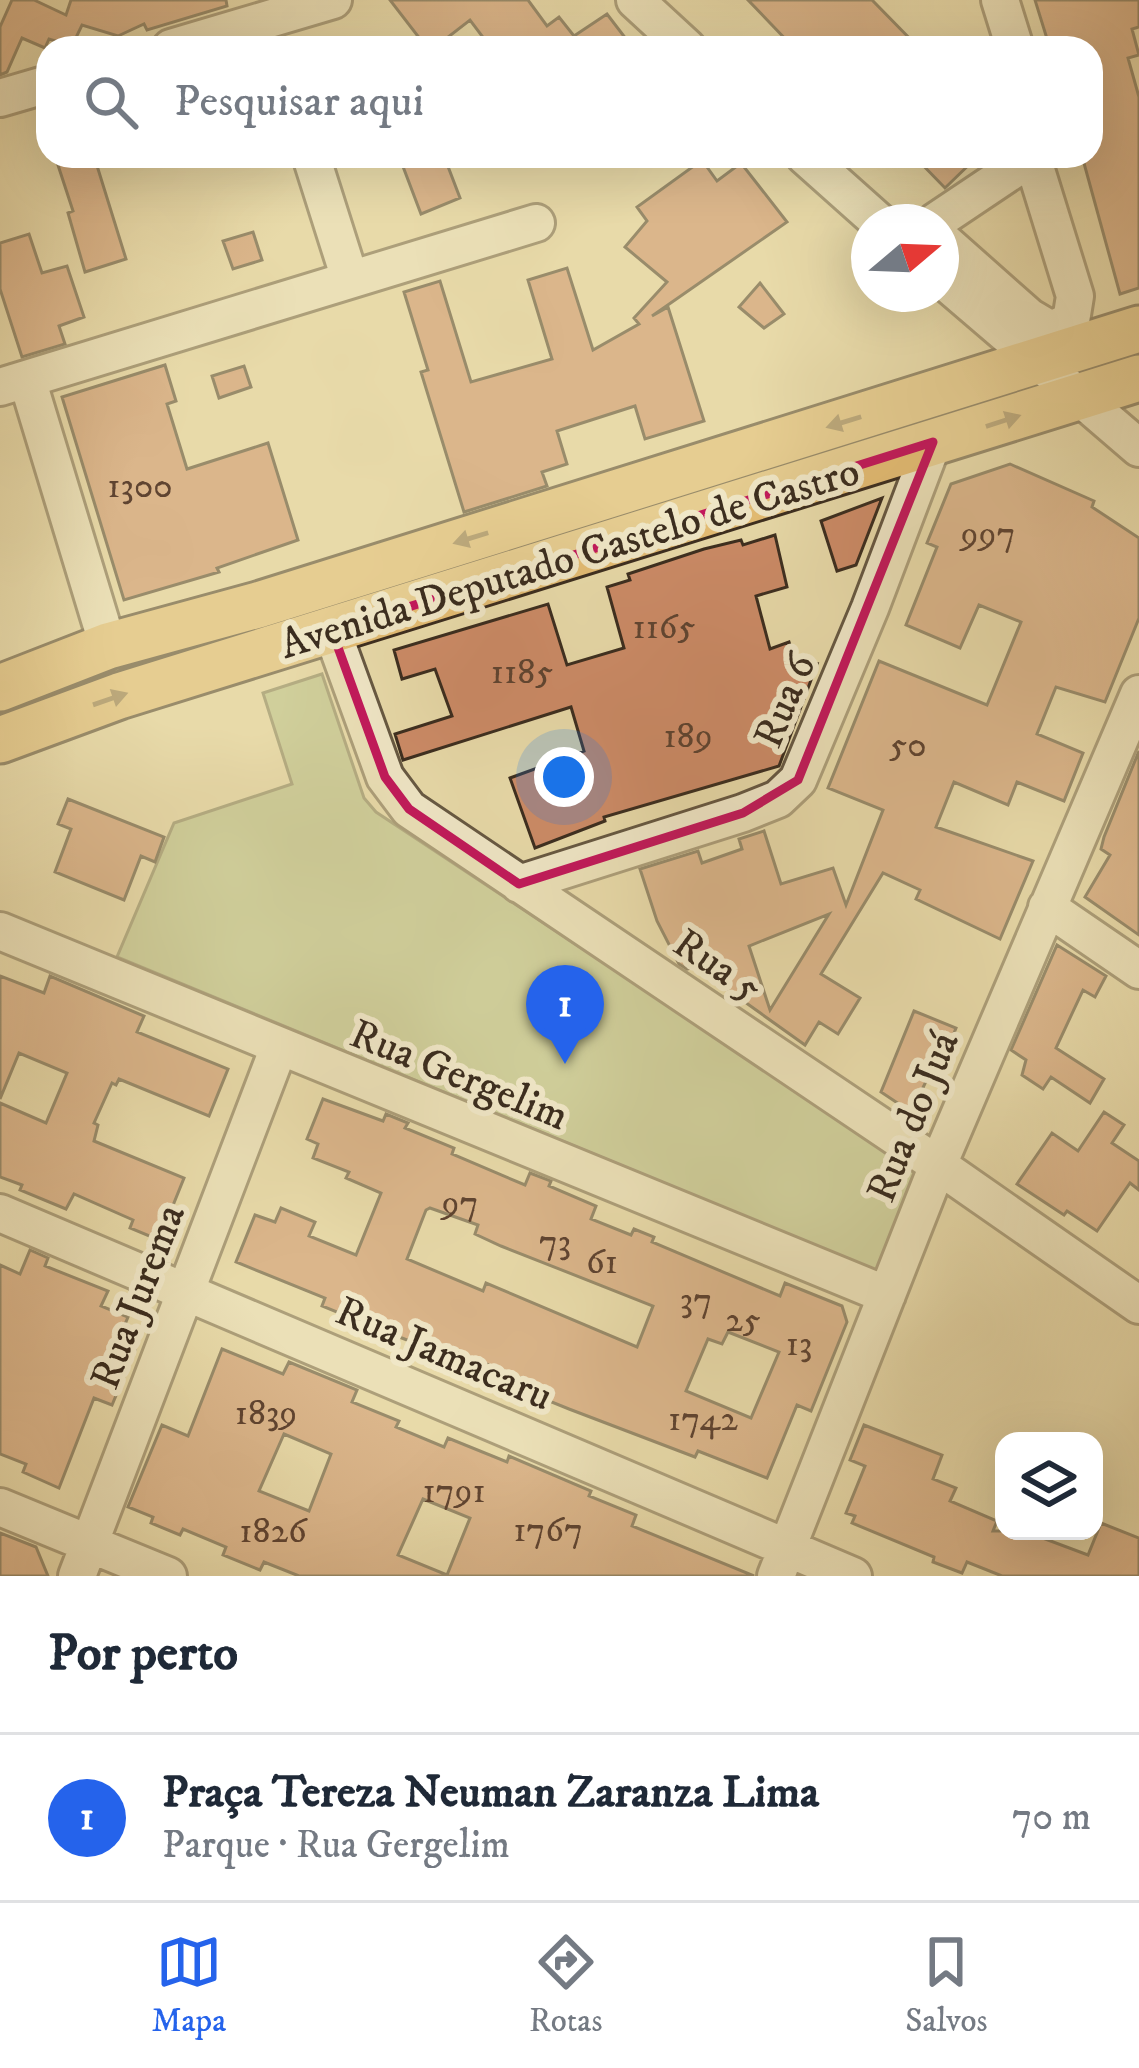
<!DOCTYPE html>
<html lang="pt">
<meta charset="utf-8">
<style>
body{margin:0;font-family:"IM FELL DW Pica",serif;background:#f6f6f7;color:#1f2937}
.controls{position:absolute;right:36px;bottom:36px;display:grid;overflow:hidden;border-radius:24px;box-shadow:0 12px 48px #0002}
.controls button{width:108px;height:108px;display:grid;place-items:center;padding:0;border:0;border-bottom:3px solid #e0e1e3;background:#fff;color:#1f2937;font:60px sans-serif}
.compass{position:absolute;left:851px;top:204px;width:108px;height:108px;border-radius:50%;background:#fff;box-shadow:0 12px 48px #0002;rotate:71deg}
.you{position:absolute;left:564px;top:777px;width:42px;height:42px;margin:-30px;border:9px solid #fff;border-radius:50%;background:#1a73e8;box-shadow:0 0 0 18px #1a73e833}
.badge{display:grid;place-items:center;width:78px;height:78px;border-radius:50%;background:#2563eb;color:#fff;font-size:39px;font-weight:700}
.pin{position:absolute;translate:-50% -99px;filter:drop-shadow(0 3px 6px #0008)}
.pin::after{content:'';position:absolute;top:63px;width:42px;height:36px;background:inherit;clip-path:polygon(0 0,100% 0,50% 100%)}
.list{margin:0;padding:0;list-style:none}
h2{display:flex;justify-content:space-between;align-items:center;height:156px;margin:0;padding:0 48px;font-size:51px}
h2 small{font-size:39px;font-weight:400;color:#747a83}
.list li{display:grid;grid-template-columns:78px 1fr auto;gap:36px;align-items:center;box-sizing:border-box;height:168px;padding:0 48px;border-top:3px solid #e0e1e3}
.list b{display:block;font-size:45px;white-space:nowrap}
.list p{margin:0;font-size:39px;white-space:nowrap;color:#747a83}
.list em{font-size:39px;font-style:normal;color:#747a83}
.icon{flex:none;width:66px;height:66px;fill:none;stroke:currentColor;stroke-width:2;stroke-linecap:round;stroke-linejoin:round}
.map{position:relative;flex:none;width:1139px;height:1576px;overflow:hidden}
.search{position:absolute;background:#fff;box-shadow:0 12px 48px #0002;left:36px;right:36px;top:36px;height:132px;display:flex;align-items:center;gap:30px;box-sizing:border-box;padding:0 42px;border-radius:36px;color:#747a83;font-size:45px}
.sheet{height:324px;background:#fff}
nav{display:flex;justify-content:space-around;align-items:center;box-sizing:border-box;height:168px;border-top:3px solid #e0e1e3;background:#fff;font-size:33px;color:#747a83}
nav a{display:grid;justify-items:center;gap:6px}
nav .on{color:#2563eb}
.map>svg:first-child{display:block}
.park{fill:#b4c08a;stroke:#787654;stroke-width:3}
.building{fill:#cc8b67;stroke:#3b2d1f;stroke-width:3;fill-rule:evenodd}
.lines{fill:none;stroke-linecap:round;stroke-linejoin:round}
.minor-casing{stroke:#665842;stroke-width:42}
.major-casing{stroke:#3b2d1f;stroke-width:51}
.minor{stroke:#f0e7c7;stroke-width:36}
.major{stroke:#e4bd74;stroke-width:45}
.oneway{fill:#876e45}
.marked{fill:none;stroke:#c2185b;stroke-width:9;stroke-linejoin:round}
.labels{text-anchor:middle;stroke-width:12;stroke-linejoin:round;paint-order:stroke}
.number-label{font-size:36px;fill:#5f4431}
.street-label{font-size:42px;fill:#3b2d1f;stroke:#f0e7c7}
</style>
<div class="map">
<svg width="1139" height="1576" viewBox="0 0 1139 1576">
<rect width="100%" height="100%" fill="#e8daa9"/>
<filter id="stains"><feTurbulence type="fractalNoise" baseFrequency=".00167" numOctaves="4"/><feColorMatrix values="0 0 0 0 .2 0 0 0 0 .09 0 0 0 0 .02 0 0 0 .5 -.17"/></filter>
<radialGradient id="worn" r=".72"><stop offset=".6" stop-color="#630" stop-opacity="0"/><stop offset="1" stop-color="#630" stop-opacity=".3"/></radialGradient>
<path class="park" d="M 322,674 L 364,798 L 376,812 L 917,1170 L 877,1271 L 117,957 L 174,823 L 292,784 L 263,693 Z"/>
<path class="building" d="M 12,0 L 34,0 L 66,15 L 71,0 L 226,0 L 227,6 L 147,30 L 144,24 L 118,36 L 82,25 L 72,46 L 49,39 L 45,48 L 22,38 L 7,72 L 0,75 L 0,27 Z
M 390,0 L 528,0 L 547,26 L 559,17 L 574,36 L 607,14 L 633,48 L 491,48 L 470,20 L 434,48 L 427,48 Z
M 748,0 L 872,0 L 919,48 L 794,48 Z
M 1035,0 L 1139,0 L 1139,27 L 1132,29 L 1139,55 L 1128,58 L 1139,97 L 1139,288 L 1120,294 L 1082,156 L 1091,156 L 1091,48 L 1062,48 L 1059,39 L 1048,42 Z
M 55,156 L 94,156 L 126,259 L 85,272 L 68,213 L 73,211 Z
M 399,156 L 444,156 L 460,198 L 421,214 Z
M 914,156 L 978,156 L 945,188 Z
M 702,160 L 717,181 L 741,163 L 787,222 L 652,316 L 668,307 L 704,421 L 645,439 L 635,406 L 557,431 L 567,464 L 542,472 L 547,486 L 464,512 L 421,372 L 428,370 L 404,292 L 440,281 L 471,382 L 552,359 L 528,280 L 567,268 L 593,350 L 639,324 L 634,318 L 667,282 L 625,247 L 647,221 L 637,207 Z
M 253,232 L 262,260 L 233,269 L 223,241 Z
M 29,234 L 42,273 L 67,266 L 84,317 L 59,326 L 65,344 L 22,357 L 0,289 L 0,243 Z
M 760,283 L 784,314 L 764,328 L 739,307 Z
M 165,365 L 176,401 L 167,404 L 187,469 L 268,443 L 298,540 L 217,568 L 219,572 L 124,600 L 62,397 Z
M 244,366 L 251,387 L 219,398 L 212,376 Z
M 1010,464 L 1094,501 L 1092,507 L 1139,538 L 1139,618 L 1105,702 L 1056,687 L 1037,734 L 1083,753 L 1064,801 L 1017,782 L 1008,805 L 954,782 L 936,827 L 1033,861 L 1000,939 L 916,899 L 920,890 L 883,873 L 821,974 L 860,998 L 838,1034 L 819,1022 L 805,1045 L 728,990 L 715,961 L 687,969 L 679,964 L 657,921 L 640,869 L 698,851 L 702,863 L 742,849 L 739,839 L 764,831 L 781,884 L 833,868 L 846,905 L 883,810 L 828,788 L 879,661 L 987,705 L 1021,622 L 979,605 L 960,648 L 906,625 L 937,547 L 927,543 L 951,484 ZM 829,914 L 770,1010 L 749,946 Z
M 882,498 L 856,565 L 837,571 L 821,521 Z
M 775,535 L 787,587 L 756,596 L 770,649 L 789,642 L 796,666 L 817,664 L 779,766 L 604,817 L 605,821 L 535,848 L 510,778 L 584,751 L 571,707 L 403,760 L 395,734 L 452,716 L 435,669 L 402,679 L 394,650 L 548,604 L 567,665 L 624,648 L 607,587 L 630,580 L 628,574 L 704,549 L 741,540 L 743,545 Z
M 1139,751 L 1139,935 L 1085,897 L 1110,855 L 1101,849 L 1104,837 Z
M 68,799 L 164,837 L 155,862 L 141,856 L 124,900 L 55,872 L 71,829 L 58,824 Z
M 1057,945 L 1106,976 L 1095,997 L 1083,990 L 1056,1048 L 1104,1079 L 1090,1103 L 1051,1077 L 1043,1089 L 1022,1075 L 1026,1060 L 1011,1050 Z
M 0,976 L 44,993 L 50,976 L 144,1016 L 137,1032 L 228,1069 L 209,1116 L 119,1079 L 116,1085 L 112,1083 L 94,1123 L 98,1125 L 94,1141 L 184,1178 L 159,1240 L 130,1228 L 133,1220 L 74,1194 L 66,1209 L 20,1190 L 22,1185 L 0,1177 L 0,1103 L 46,1123 L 67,1073 L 19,1053 L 0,1099 Z
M 914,1011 L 956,1028 L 943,1061 L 937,1059 L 911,1112 L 881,1092 Z
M 323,1099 L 383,1121 L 386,1114 L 408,1123 L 405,1128 L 454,1148 L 452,1154 L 525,1185 L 530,1173 L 551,1181 L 549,1186 L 596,1206 L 591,1219 L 631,1235 L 634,1229 L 654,1237 L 652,1242 L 780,1296 L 785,1283 L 842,1306 L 847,1322 L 811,1411 L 797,1405 L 767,1478 L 698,1451 L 695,1457 L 569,1409 L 522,1390 L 526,1380 L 457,1352 L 454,1358 L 381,1330 L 322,1306 L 325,1298 L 236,1262 L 255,1215 L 275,1222 L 281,1208 L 315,1222 L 309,1236 L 356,1255 L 381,1193 L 346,1178 L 349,1172 L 313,1158 L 318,1144 L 307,1139 ZM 430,1208 L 478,1225 L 475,1234 L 501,1246 L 653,1306 L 637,1347 L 486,1283 L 483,1291 L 407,1259 L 426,1210 ZM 728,1332 L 779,1352 L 751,1418 L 686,1391 L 708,1339 L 722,1344 Z
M 1104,1112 L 1124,1125 L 1112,1143 L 1139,1161 L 1139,1190 L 1130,1183 L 1097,1231 L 1067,1211 L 1064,1215 L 1017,1184 L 1052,1133 L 1078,1151 Z
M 30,1250 L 48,1258 L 45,1266 L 108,1291 L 101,1306 L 128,1317 L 117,1343 L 135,1350 L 112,1405 L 94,1398 L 59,1488 L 23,1472 L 26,1464 L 0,1454 L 0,1265 L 20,1274 Z
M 222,1349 L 283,1374 L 289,1362 L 357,1390 L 352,1402 L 399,1421 L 396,1427 L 444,1447 L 448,1438 L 507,1462 L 509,1456 L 591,1491 L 589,1496 L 636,1515 L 632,1526 L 754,1576 L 299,1576 L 264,1562 L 260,1570 L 223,1555 L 226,1547 L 183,1529 L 180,1535 L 151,1523 L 153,1517 L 128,1507 L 162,1425 L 188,1436 ZM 284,1434 L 331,1454 L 309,1511 L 259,1491 ZM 423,1499 L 470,1518 L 447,1575 L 398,1555 Z
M 864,1425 L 942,1455 L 933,1479 L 956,1488 L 950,1501 L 997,1521 L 993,1531 L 1024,1531 L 1088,1555 L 1101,1523 L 1139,1538 L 1139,1576 L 1002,1576 L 967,1562 L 962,1573 L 933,1562 L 934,1557 L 852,1523 L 855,1516 L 846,1513 L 865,1466 L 850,1460 Z
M 0,1533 L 36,1547 L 48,1576 L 0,1576 Z"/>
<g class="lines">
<g class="minor-casing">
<path id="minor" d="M 635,0 L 687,48
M 1000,0 L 1015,48
M 171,48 L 333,0
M 0,98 L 48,84
M 311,156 L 350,279
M 805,156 L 879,222
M 935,222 L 1032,157 L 1075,296 L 1071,321 L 1051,330 L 1029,317 L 941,239
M 941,278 L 1139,448
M 27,379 L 108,646
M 0,387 L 536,223
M 332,631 L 385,777 L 409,809 L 938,1165 L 1139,1305
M 519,884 L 743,813 L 778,799 L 798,780 L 870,608 L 933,442
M 1047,907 L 1139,970
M 0,931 L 887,1295
M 0,1213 L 853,1576
M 0,1507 L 168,1576
M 77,1576 L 279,1047
M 776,1576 L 938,1165 L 1139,694"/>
</g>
<g class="major-casing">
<path id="major" d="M 0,688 L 108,646 L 258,605 L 1139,329
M 0,740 L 119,696 L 1139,378"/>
</g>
<use href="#minor" class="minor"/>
<use href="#major" class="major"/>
</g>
<defs><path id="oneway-solid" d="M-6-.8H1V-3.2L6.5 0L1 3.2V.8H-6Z" transform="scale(3)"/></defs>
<g class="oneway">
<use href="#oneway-solid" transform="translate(1003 421) rotate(-18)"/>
<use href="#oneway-solid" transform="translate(844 422) rotate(163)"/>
<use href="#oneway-solid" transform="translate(471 538) rotate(163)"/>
<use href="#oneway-solid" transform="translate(110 699) rotate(-19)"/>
</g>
<path d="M0 0H1139V1576H0ZM 933,442 L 798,780 L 743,813 L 519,884 L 409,809 L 385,777 L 332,631 Z" fill="#e8daa9" fill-opacity=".55" fill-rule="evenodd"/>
<path class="marked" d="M 933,442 L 798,780 L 743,813 L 519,884 L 409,809 L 385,777 L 332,631 Z"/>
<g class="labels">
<g class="number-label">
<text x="140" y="497">1300</text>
<text x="988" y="545">997</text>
<text x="664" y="638">1165</text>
<text x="522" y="683">1185</text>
<text x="688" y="747">189</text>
<text x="908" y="756">50</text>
<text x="460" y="1214">97</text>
<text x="555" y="1253">73</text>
<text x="602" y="1273">61</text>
<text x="696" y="1311">37</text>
<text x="743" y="1331">25</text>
<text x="799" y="1355">13</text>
<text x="266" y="1424">1839</text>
<text x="703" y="1430">1742</text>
<text x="454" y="1502">1791</text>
<text x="548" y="1541">1767</text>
<text x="273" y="1542">1826</text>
</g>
<g class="street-label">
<text transform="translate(569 556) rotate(-17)" y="15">Avenida Deputado Castelo de Castro</text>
<text transform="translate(783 700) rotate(-67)" y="15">Rua 6</text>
<text transform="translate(719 964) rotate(34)" y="15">Rua 5</text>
<text transform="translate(460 1073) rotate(22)" y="15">Rua Gergelim</text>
<text transform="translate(911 1116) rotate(-68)" y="15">Rua do Juá</text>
<text transform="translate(136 1296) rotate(-69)" y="15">Rua Jurema</text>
<text transform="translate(445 1352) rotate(23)" y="15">Rua Jamacaru</text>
</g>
</g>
<rect width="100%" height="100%" filter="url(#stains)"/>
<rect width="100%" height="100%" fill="url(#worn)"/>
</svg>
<div class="controls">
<button><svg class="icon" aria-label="layers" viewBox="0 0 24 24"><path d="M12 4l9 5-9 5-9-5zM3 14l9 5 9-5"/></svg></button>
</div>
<svg class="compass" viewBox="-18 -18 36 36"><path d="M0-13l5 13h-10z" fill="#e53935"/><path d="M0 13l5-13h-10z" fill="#747a83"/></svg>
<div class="you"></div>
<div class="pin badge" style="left:565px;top:1064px">1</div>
<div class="search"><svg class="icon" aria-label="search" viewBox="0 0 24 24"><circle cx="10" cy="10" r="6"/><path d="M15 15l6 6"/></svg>Pesquisar aqui</div>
</div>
<section class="sheet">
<h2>Por perto<small></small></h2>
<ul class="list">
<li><span class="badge">1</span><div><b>Praça Tereza Neuman Zaranza Lima</b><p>Parque · Rua Gergelim</p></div><em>70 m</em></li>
</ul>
</section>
<nav>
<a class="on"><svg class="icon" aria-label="map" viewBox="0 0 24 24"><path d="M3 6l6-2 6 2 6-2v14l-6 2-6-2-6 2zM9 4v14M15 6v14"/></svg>Mapa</a>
<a><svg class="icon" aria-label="directions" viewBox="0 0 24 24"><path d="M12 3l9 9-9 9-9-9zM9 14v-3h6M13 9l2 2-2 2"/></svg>Rotas</a>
<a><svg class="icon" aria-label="saved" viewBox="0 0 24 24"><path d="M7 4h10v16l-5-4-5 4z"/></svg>Salvos</a>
</nav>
